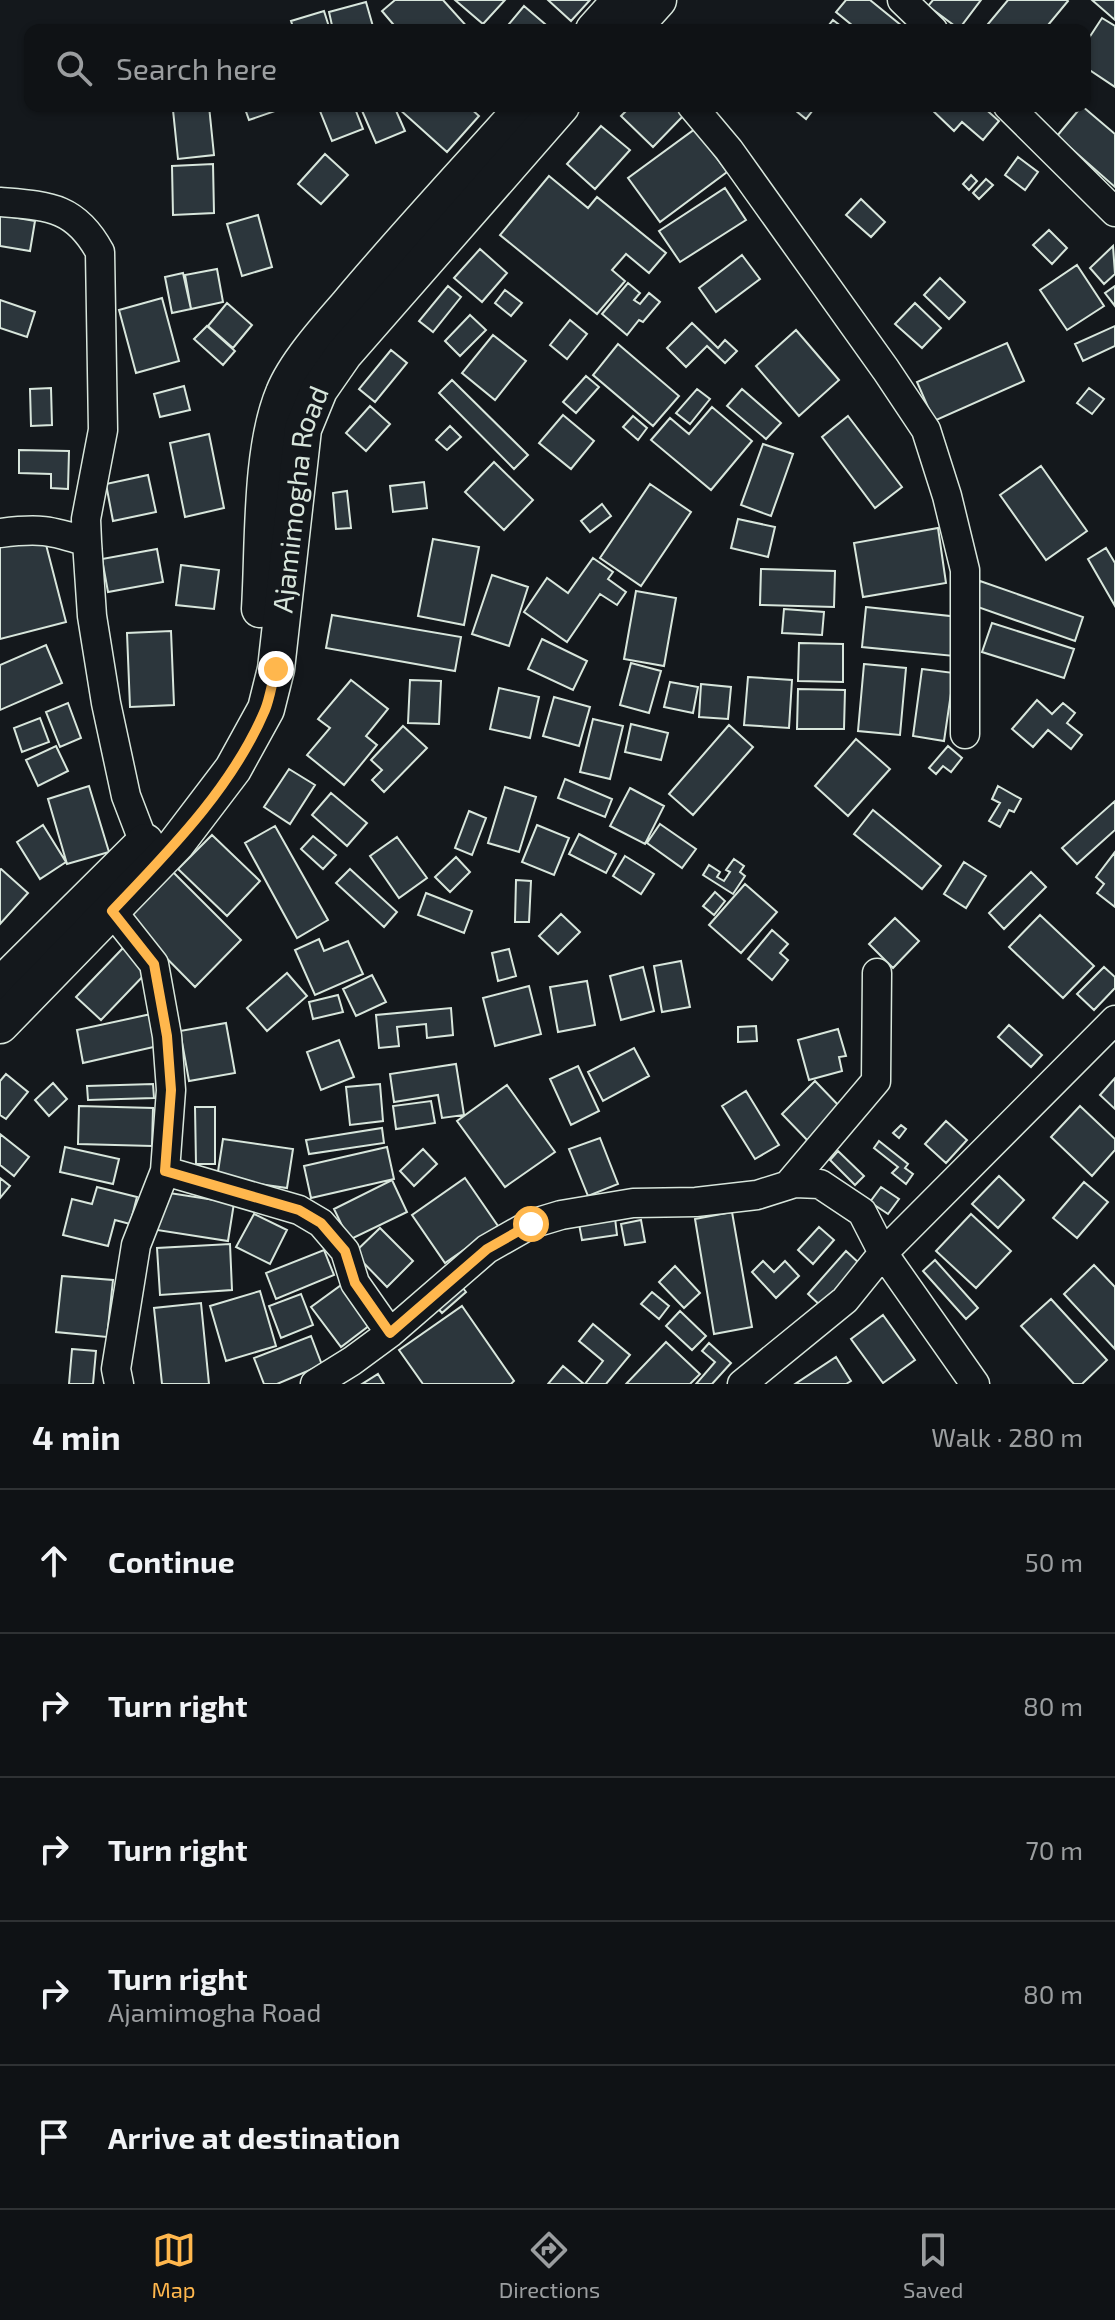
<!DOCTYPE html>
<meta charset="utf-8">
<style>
body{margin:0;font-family:"Exo 2",sans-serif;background:#1d2022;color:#f1f3f6}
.stop{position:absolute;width:24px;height:24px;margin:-18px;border:6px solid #ffb74d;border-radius:50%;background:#fff}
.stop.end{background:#ffb74d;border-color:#fff;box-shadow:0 2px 8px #0008}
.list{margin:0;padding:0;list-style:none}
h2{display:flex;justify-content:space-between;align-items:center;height:104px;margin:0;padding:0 32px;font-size:34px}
h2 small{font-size:26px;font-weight:400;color:#9b9ea0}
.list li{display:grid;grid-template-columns:52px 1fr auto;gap:24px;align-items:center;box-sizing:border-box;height:144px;padding:0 32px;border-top:2px solid #2f3234}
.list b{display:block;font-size:30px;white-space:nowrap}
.list p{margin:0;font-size:26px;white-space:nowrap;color:#9b9ea0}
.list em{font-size:26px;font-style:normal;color:#9b9ea0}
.icon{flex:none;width:44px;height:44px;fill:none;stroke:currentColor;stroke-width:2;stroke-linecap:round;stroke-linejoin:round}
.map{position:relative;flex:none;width:1115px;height:1384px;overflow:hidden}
.search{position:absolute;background:#0f1215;box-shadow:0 2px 6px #0004;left:24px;right:24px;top:24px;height:88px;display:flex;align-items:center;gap:20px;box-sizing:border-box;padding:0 28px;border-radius:16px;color:#9b9ea0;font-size:30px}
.sheet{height:824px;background:#0f1215}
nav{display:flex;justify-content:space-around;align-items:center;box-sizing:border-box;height:112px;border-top:2px solid #2f3234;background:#0f1215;font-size:22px;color:#9b9ea0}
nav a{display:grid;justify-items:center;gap:4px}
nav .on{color:#ffb74d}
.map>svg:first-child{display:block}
.building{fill:#2c363c;stroke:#d8e6dc;stroke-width:2}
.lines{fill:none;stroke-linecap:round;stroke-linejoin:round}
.minor-casing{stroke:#d8e6dc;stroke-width:31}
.major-casing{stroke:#d8e6dc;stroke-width:39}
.minor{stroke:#14181c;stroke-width:28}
.major{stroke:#14181c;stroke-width:36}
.route{stroke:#ffb74d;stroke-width:10}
.labels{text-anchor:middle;stroke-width:6;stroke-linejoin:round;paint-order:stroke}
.street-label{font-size:28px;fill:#d8e6dc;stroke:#14181c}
</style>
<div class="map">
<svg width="1115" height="1384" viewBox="0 0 1115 1384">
<rect width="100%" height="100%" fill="#14181c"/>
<path class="building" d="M 395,0 L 443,0 L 470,30 L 398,30 L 382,11 Z
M 455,0 L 505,0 L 483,24 Z
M 548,0 L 590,0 L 571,21 Z
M 846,0 L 870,0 L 907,30 L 858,30 L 836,12 Z
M 933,0 L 981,0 L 959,29 L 928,6 Z
M 1008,0 L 1067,0 L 1068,1 L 1044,30 L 983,30 Z
M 1092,0 L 1115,0 L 1115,20 Z
M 366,2 L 374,30 L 333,30 L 329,12 Z
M 524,6 L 552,30 L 504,30 Z
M 324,11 L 330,30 L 294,30 L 291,21 Z
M 1102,18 L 1115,26 L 1115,87 L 1085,67 L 1085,44 Z
M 833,20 L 846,30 L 825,30 Z
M 209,106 L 214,155 L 178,159 L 173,110 Z
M 244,106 L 280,106 L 281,109 L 249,120 Z
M 318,106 L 354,106 L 363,129 L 332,141 Z
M 360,106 L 394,106 L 405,131 L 376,143 Z
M 400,106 L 468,106 L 479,116 L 447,152 L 398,108 Z
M 631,106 L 677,106 L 685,114 L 653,147 L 621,116 Z
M 790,106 L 816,106 L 806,119 Z
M 928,106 L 982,106 L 999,121 L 983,140 L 962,122 L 954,131 Z
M 1082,106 L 1115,134 L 1115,187 L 1057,136 Z
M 601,126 L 630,150 L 595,189 L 567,164 Z
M 695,129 L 727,172 L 660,222 L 628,178 Z
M 325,154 L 348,175 L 321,204 L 298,184 Z
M 1018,157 L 1038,172 L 1025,190 L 1005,175 Z
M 213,164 L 214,213 L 173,215 L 172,166 Z
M 971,175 L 977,181 L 969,190 L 963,184 Z
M 549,176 L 588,208 L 597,197 L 666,253 L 649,273 L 626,254 L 612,270 L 625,281 L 597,314 L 500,235 Z
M 986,179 L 993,185 L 979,199 L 973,193 Z
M 725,188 L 746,220 L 680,262 L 659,231 Z
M 861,199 L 885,222 L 871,237 L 846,215 Z
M 0,215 L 35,221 L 30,251 L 0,246 Z
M 258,215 L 272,267 L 242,276 L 227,224 Z
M 1049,230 L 1067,248 L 1052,264 L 1033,245 Z
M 1113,246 L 1115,274 L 1104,284 L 1090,268 Z
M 480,249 L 507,273 L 482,302 L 454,278 Z
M 742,255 L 760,279 L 716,312 L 699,288 Z
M 1077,265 L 1104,306 L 1067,330 L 1040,290 Z
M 217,269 L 223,302 L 191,309 L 185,275 Z
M 183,273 L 191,309 L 172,313 L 165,277 Z
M 940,278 L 965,302 L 949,319 L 924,295 Z
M 628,283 L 640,293 L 634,300 L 640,304 L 649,293 L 660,302 L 643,322 L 639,320 L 627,335 L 602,314 Z
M 448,286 L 461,297 L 433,332 L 419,321 Z
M 1115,286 L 1115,306 L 1105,293 Z
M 505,290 L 522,303 L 511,316 L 495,303 Z
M 162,298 L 179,361 L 136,373 L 119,310 Z
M 0,300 L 35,312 L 27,337 L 0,328 Z
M 227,303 L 252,325 L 233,348 L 208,326 Z
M 915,303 L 941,328 L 922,348 L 895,324 Z
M 470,315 L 486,330 L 460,356 L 445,341 Z
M 570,320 L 587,334 L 567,359 L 550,345 Z
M 692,323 L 718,348 L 725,340 L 737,351 L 725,363 L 707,346 L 686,367 L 667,348 Z
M 207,326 L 235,351 L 223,365 L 194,339 Z
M 1115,326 L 1115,346 L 1083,361 L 1075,344 Z
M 796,330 L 839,380 L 799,416 L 756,366 Z
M 493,335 L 526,361 L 495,400 L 462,373 Z
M 1007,343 L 1024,381 L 934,421 L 917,382 Z
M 618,344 L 679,396 L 653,426 L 593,375 Z
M 391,350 L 407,363 L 375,402 L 359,389 Z
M 586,376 L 599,387 L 576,413 L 563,402 Z
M 452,380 L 528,455 L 514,469 L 439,393 Z
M 184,386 L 190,410 L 160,417 L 154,394 Z
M 51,388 L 52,425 L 31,426 L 30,389 Z
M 1089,388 L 1104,399 L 1092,414 L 1077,403 Z
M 697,389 L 710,399 L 690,424 L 676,413 Z
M 742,389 L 781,423 L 766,439 L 727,406 Z
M 370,406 L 390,424 L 366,451 L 346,433 Z
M 712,407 L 752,441 L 711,490 L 651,440 L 670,418 L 689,434 Z
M 563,415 L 594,441 L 571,469 L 539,443 Z
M 633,416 L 647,428 L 638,440 L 623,427 Z
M 848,416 L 902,487 L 875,508 L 822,437 Z
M 450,426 L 461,437 L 447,450 L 436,440 Z
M 209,434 L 224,508 L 185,517 L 170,443 Z
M 763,444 L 793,454 L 771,516 L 741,505 Z
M 19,450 L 69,451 L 68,489 L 51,488 L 51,474 L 19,473 Z
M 494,462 L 533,500 L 504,530 L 465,492 Z
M 1041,466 L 1087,531 L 1046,560 L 1000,495 Z
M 148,475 L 156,512 L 113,521 L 106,484 Z
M 424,482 L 427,508 L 393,512 L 390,486 Z
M 650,484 L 691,512 L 641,586 L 600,558 Z
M 347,491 L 351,528 L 336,529 L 333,493 Z
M 602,504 L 611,516 L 590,532 L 581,521 Z
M 738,519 L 775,527 L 768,557 L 731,548 Z
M 938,528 L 946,583 L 863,597 L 854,543 Z
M 43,533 L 66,622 L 0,639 L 0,544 Z
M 433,539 L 479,547 L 464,625 L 418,616 Z
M 1106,548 L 1115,563 L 1115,606 L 1088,559 Z
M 157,549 L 163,582 L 108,592 L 102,559 Z
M 593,558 L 613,572 L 608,579 L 626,592 L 617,605 L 600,594 L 567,642 L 524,612 L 547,578 L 568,593 Z
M 181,565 L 219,570 L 214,609 L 176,605 Z
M 761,569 L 835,571 L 834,607 L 760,605 Z
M 492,575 L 528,587 L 509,646 L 472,634 Z
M 980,581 L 1083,617 L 1075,641 L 972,605 Z
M 636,591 L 676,598 L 664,666 L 624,659 Z
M 866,607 L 959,617 L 954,656 L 862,647 Z
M 784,609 L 824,612 L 822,635 L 782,633 Z
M 332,615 L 461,637 L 455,671 L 326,648 Z
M 992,623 L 1074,649 L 1064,678 L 982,652 Z
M 171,631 L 174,705 L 130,707 L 127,633 Z
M 542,639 L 587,661 L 573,690 L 528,669 Z
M 799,643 L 843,644 L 843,682 L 798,681 Z
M 46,645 L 62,683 L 0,710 L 0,665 Z
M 631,663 L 661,671 L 649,713 L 620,705 Z
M 864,664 L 906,668 L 900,735 L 858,731 Z
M 922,669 L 954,673 L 944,741 L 913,736 Z
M 748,677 L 792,680 L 789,728 L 744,725 Z
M 351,680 L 388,709 L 366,736 L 377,745 L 344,785 L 307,755 L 330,728 L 318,719 Z
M 410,680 L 441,681 L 439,724 L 408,723 Z
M 670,682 L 698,687 L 693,713 L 664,707 Z
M 701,684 L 731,687 L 728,719 L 699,717 Z
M 499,688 L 539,697 L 530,738 L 490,729 Z
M 798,689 L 845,690 L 844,729 L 797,729 Z
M 554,697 L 590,707 L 579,746 L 543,736 Z
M 1037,700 L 1052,714 L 1063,703 L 1075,713 L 1067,723 L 1082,735 L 1071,749 L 1048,730 L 1033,747 L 1012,729 Z
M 68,703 L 81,738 L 60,747 L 46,712 Z
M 40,718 L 49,742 L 22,752 L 14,728 Z
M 593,719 L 623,726 L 610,779 L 580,772 Z
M 631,724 L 668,733 L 661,760 L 625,752 Z
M 729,725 L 753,747 L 693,815 L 669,794 Z
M 403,726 L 427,748 L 384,792 L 372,780 L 382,770 L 371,760 Z
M 856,739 L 890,769 L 848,816 L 815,786 Z
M 56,746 L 68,771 L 38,786 L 26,760 Z
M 948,746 L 962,758 L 951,772 L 943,766 L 936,774 L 929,768 Z
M 289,769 L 315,785 L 290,824 L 264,807 Z
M 565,779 L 612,799 L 605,817 L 558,798 Z
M 89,786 L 109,852 L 67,864 L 48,799 Z
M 998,786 L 1021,799 L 1014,812 L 1009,810 L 1000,827 L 989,821 L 1000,803 L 992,799 Z
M 505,787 L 536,797 L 519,852 L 488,843 Z
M 630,788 L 664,806 L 645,844 L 610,826 Z
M 331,793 L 367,823 L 347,846 L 312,815 Z
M 1115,801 L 1115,830 L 1077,864 L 1062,848 Z
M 873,810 L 941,866 L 922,889 L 854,834 Z
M 469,811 L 486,818 L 472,855 L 455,848 Z
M 660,824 L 696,849 L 682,868 L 647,843 Z
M 43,825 L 66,862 L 40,879 L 17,842 Z
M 537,825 L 569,838 L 554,875 L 522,862 Z
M 275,826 L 328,920 L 297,938 L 245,843 Z
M 579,834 L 616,854 L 606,873 L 569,854 Z
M 212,835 L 260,881 L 227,916 L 178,869 Z
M 313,836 L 336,855 L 323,869 L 301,849 Z
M 397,837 L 427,878 L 399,898 L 370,856 Z
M 1115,852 L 1115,907 L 1097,893 L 1104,884 L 1096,877 Z
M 625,856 L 654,874 L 641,894 L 613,876 Z
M 456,857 L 470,872 L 450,892 L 435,877 Z
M 734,859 L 744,866 L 740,872 L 745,876 L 733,894 L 703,875 L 709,865 L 720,872 L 717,877 L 724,881 L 730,872 L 726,870 Z
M 964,862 L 986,876 L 966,908 L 944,894 Z
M 1,869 L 28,893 L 0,924 L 0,870 Z
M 350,869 L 397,912 L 384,927 L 336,883 Z
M 173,872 L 241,940 L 195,987 L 127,918 Z
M 1031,872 L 1046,887 L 1004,929 L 989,913 Z
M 516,880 L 531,881 L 529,922 L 515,922 Z
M 745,884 L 777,912 L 741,953 L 709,925 Z
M 715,892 L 725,901 L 714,915 L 703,906 Z
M 426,893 L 472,911 L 464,933 L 418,915 Z
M 561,914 L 580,932 L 558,954 L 539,936 Z
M 1040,915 L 1094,966 L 1063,998 L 1009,947 Z
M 895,918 L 919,941 L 893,968 L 869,944 Z
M 772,930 L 788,944 L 780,953 L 788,960 L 772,980 L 748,959 Z
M 319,939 L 324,951 L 348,941 L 363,974 L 315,995 L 295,950 Z
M 123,948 L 148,971 L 101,1020 L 76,997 Z
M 509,949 L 516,976 L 498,981 L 492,953 Z
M 681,961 L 690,1007 L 662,1012 L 654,966 Z
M 643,967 L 654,1011 L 621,1020 L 610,976 Z
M 1104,967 L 1115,977 L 1115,988 L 1094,1010 L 1077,994 Z
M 287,973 L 307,996 L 267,1031 L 247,1008 Z
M 372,975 L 386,1002 L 356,1016 L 343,989 Z
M 587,981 L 595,1025 L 558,1032 L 550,987 Z
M 529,986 L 541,1034 L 495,1046 L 483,998 Z
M 338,995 L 343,1012 L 313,1019 L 309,1002 Z
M 451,1008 L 453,1035 L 427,1038 L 426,1024 L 397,1027 L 399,1046 L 379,1048 L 376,1015 Z
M 151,1014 L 158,1046 L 83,1063 L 77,1030 Z
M 226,1023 L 235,1073 L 189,1081 L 180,1031 Z
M 1009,1025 L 1042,1055 L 1031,1067 L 998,1037 Z
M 756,1026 L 757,1041 L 738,1042 L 738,1027 Z
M 838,1029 L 846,1056 L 839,1057 L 842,1071 L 809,1080 L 798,1040 Z
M 339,1040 L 354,1077 L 321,1090 L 307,1052 Z
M 634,1048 L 649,1076 L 603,1101 L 588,1072 Z
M 456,1064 L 464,1115 L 442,1118 L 438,1095 L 394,1102 L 390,1074 Z
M 578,1066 L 599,1111 L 571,1125 L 550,1079 Z
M 6,1074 L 28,1092 L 6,1119 L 0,1115 L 0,1081 Z
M 1115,1078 L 1115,1109 L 1100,1095 Z
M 815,1081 L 843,1110 L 810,1143 L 782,1114 Z
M 53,1083 L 67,1099 L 49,1116 L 35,1100 Z
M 153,1084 L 154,1098 L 88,1100 L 87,1086 Z
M 380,1084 L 383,1121 L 350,1125 L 346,1087 Z
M 507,1085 L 555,1152 L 505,1187 L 457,1121 Z
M 746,1091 L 779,1145 L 755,1159 L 722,1106 Z
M 431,1101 L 435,1123 L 396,1129 L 393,1106 Z
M 79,1106 L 153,1108 L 152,1146 L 78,1144 Z
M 1080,1106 L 1115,1139 L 1115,1150 L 1092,1176 L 1051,1137 Z
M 195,1107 L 215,1107 L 215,1164 L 196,1164 Z
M 946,1121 L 967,1140 L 946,1163 L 925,1144 Z
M 901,1125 L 906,1129 L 899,1138 L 893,1133 Z
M 382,1128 L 384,1143 L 309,1154 L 306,1140 Z
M 0,1134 L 29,1157 L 14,1176 L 0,1165 Z
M 600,1138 L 618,1184 L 588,1196 L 569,1149 Z
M 223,1139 L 293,1149 L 287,1188 L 217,1178 Z
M 879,1141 L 908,1164 L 905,1168 L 913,1174 L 906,1184 L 892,1173 L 898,1167 L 874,1148 Z
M 65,1147 L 119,1159 L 113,1184 L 60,1172 Z
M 387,1147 L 394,1179 L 311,1198 L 304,1166 Z
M 423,1149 L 437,1164 L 414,1186 L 400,1171 Z
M 838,1151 L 864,1176 L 855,1185 L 830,1160 Z
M 999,1176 L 1024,1200 L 998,1228 L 972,1204 Z
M 0,1178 L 10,1186 L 0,1198 Z
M 465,1178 L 498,1226 L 445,1263 L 412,1215 Z
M 392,1180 L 407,1212 L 349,1240 L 334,1209 Z
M 1084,1182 L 1108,1202 L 1077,1238 L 1053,1218 Z
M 97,1187 L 137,1197 L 130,1224 L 115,1220 L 108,1246 L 63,1235 L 72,1199 L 92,1204 Z
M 881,1187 L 899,1199 L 888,1214 L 870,1202 Z
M 163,1192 L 234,1203 L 228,1241 L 157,1230 Z
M 732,1212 L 752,1327 L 714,1334 L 695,1219 Z
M 254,1214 L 287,1230 L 270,1264 L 236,1247 Z
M 971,1214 L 1011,1251 L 976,1288 L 936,1251 Z
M 615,1218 L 617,1235 L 582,1240 L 579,1224 Z
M 641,1220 L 645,1242 L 625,1245 L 621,1224 Z
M 819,1227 L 834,1240 L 813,1264 L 798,1250 Z
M 380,1228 L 413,1261 L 387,1287 L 354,1253 Z
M 230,1244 L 232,1290 L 160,1295 L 157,1248 Z
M 324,1250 L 334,1275 L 276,1299 L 266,1273 Z
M 846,1251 L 859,1263 L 821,1306 L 808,1294 Z
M 935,1260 L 978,1308 L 966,1319 L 923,1271 Z
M 763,1261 L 774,1272 L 785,1261 L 799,1276 L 776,1298 L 752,1272 Z
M 1094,1265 L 1115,1287 L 1115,1349 L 1064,1294 Z
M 675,1266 L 700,1293 L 684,1308 L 659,1282 Z
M 62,1276 L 113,1280 L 107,1337 L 56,1332 Z
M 344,1283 L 374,1322 L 341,1347 L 311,1307 Z
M 459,1283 L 466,1292 L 442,1313 L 435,1305 Z
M 260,1291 L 276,1346 L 226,1361 L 210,1306 Z
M 652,1292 L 669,1306 L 659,1319 L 641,1304 Z
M 301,1294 L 313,1325 L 281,1338 L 269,1306 Z
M 1051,1299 L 1107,1360 L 1082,1384 L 1074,1384 L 1021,1326 Z
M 201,1303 L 209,1384 L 162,1384 L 154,1308 Z
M 462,1306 L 514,1381 L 511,1384 L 423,1384 L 399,1350 Z
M 680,1311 L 706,1336 L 692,1350 L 666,1326 Z
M 883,1315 L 915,1360 L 883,1383 L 851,1339 Z
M 593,1324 L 630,1355 L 606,1384 L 585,1384 L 603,1361 L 579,1341 Z
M 311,1336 L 322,1365 L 277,1384 L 264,1384 L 254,1358 Z
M 666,1342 L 700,1374 L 690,1384 L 626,1384 Z
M 709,1343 L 731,1363 L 712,1384 L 696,1384 L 715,1362 L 702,1351 Z
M 72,1349 L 96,1351 L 93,1384 L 69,1384 Z
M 836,1357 L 851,1381 L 846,1384 L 795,1384 Z
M 563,1366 L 584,1384 L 548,1384 Z
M 378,1374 L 384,1384 L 362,1384 Z"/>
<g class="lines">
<g class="minor-casing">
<path id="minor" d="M 902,0 L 933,30
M 692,106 L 729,150 L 886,370 L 926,430 L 947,496 L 965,570 L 965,734
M 1008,106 L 1115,212
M 0,202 C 48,206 75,206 100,252 L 103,430 L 86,519 L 87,542
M 0,533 C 39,528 50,530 87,542 L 92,616 L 106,703 L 126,796 L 144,843
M 112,911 L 154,964 L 167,1036 L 171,1090 L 165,1171 L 136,1245 L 116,1369 L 119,1384
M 165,1171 L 299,1210 L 321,1223 L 345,1251 L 355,1283 L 390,1333
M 788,1185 L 876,1081 L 877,973
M 315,1384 L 352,1361 L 390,1333 L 487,1249 L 531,1224 L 561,1215 L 633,1203 L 696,1202 L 757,1195 L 795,1183 L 820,1184 L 862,1212 L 883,1253 L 975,1384
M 742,1384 L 845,1300 L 883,1253 L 1115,1020"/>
</g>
<g class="major-casing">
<g id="major">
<path d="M 594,30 L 621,0"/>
<path d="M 631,30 L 658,0"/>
<path d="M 260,609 C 264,546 260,450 284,393 C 295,365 327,329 348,305 C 405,237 466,172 525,106"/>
<path d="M 0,986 L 145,842"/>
<path id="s1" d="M 0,1025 L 176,844 L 233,769 L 266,709 L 276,669 L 303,429 L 319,390 L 344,354 L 561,106"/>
</g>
</g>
<use href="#minor" class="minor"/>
<use href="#major" class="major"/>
</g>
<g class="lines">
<path class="route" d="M 276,669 C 272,682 270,698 265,710 C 232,788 169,851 112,911 L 154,964 L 167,1036 L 171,1090 L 165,1171 L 299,1210 L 321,1223 L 345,1251 L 355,1283 L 390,1333 L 487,1249 L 531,1224"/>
</g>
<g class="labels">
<g class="street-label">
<text dy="10" stroke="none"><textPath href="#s1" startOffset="628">Ajamimogha Road</textPath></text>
</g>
</g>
</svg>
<div class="stop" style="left:531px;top:1224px"></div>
<div class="stop end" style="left:276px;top:669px"></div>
<div class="search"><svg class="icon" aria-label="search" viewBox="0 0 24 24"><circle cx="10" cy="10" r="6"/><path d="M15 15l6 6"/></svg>Search here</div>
</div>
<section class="sheet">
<h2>4 min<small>Walk · 280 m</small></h2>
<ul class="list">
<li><svg class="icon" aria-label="ahead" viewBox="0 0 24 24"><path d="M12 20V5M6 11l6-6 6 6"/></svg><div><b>Continue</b></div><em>50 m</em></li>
<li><svg class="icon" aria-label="right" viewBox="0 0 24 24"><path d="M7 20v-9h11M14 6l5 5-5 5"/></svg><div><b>Turn right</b></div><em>80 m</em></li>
<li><svg class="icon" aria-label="right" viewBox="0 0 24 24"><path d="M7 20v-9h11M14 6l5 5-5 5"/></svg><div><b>Turn right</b></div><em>70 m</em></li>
<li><svg class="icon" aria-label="right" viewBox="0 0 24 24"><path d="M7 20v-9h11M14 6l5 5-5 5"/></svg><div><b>Turn right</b><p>Ajamimogha Road</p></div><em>80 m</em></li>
<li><svg class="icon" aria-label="arrive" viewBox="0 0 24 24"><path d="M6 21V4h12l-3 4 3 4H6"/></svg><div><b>Arrive at destination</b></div></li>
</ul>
</section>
<nav>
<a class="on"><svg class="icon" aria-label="map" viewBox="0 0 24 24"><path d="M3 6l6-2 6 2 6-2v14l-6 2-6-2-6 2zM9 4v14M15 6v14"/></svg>Map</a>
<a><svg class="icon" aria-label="directions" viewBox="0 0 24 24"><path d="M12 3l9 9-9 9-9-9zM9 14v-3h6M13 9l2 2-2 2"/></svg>Directions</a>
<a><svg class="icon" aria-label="saved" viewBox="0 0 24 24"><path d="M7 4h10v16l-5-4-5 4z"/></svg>Saved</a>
</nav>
